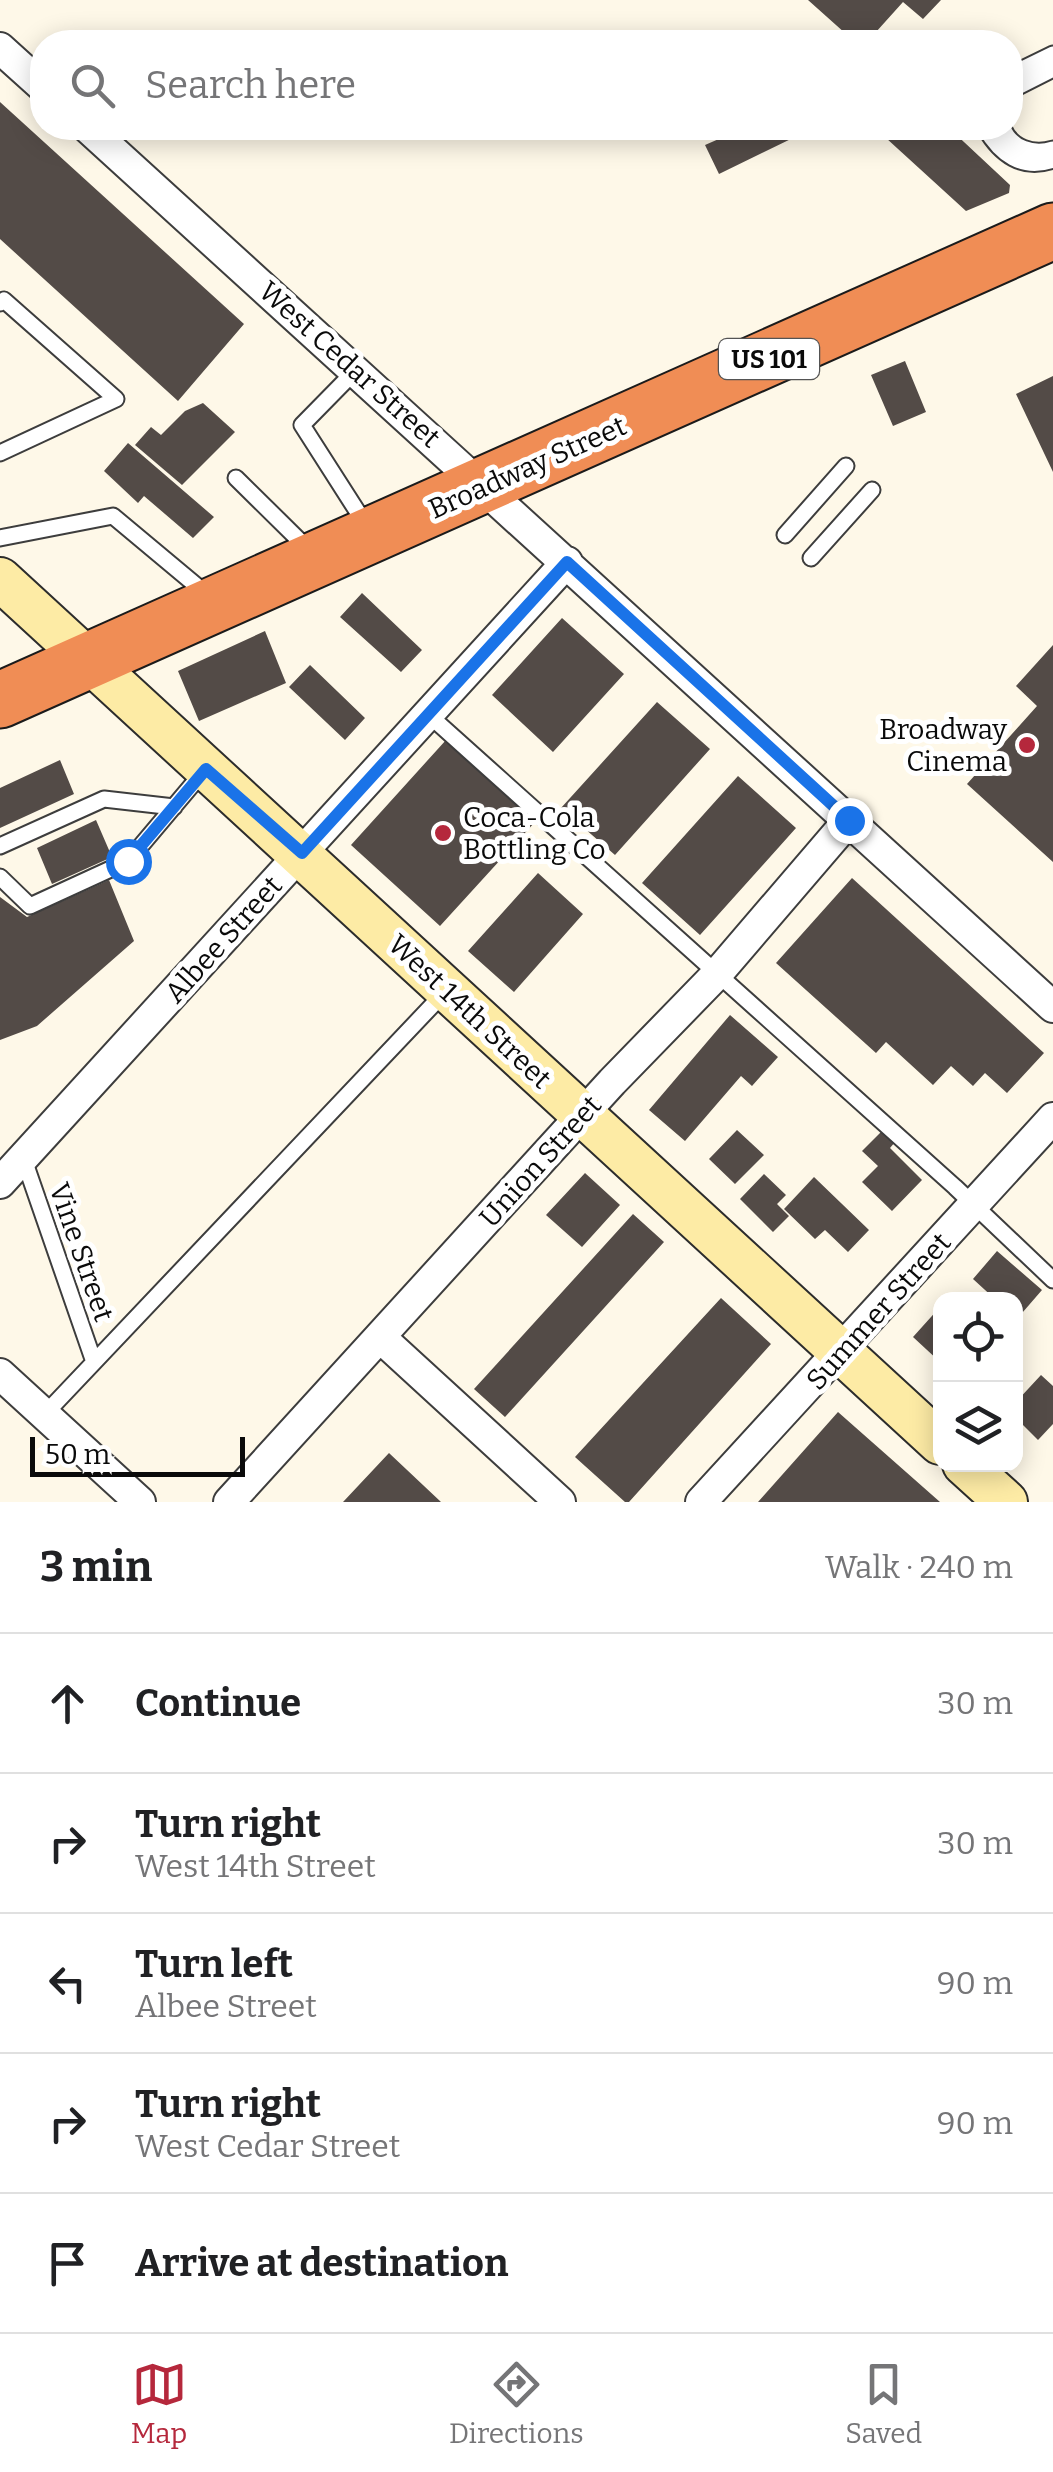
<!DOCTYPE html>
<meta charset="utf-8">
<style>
body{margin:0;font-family:Bitter,serif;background:#f2f2f2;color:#202124}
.controls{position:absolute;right:30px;bottom:30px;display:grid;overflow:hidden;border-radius:20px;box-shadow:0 5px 25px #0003}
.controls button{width:90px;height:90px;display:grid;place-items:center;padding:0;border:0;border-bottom:2px solid #e0e0e0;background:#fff;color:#202124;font:50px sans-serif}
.scale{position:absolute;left:30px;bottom:25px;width:215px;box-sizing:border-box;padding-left:10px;border:5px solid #0a0a0a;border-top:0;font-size:28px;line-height:35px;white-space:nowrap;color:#0a0a0a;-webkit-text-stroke:8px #fff;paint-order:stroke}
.stop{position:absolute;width:30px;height:30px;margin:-22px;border:8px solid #1a73e8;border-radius:50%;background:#fff}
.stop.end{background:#1a73e8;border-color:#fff;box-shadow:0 2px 10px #0008}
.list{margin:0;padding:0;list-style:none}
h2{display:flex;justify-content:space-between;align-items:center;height:130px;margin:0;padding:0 40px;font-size:42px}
h2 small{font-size:32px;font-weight:400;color:#757577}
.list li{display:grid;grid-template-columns:65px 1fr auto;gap:30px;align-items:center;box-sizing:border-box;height:140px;padding:0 40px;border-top:2px solid #e0e0e0}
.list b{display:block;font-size:38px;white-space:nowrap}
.list p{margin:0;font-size:32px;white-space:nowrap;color:#757577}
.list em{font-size:32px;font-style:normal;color:#757577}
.icon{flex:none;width:55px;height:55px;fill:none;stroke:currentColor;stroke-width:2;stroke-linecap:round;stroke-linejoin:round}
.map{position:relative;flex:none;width:1053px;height:1502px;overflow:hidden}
.search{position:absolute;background:#fff;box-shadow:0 5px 25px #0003;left:30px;right:30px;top:30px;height:110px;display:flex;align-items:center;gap:25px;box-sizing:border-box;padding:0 35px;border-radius:40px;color:#757577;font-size:38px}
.sheet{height:830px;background:#fff}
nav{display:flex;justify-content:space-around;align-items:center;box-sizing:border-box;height:140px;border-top:2px solid #e0e0e0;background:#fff;font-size:28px;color:#757577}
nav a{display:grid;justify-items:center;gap:5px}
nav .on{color:#b5283c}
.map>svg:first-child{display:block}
.building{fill:#534b47}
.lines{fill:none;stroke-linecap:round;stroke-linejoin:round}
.lane-casing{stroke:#3d3d3d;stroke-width:19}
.street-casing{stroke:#3d3d3d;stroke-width:34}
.secondary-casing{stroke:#2c2c2c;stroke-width:46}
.highway-casing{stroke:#1b1b1b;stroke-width:59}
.lane{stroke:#fff;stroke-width:15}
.street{stroke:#fff;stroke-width:30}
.secondary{stroke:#fdeba5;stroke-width:42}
.highway{stroke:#f08d55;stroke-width:55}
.route{stroke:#1a73e8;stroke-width:12}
.poi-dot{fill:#b5283c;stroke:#fff;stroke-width:4}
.labels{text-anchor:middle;stroke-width:10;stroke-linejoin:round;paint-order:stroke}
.shield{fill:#fff;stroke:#545454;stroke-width:2.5}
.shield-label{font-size:25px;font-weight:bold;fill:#0a0a0a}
.street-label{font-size:28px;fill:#0a0a0a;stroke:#fff}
.poi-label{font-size:28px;fill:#0a0a0a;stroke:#fff;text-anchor:end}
</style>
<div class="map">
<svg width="1053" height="1502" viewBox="0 0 1053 1502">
<rect width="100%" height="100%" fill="#fef8e8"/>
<path class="building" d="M 808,0 L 941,0 L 923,19 L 903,2 L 867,42 L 855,42 Z
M 0,102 L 244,324 L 178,401 L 0,239 Z
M 744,128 L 792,128 L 797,136 L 719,174 L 705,145 Z
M 896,128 L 949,128 L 1010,185 L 1009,193 L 966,211 L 886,138 Z
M 905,361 L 926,412 L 893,426 L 871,375 Z
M 1053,376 L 1053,472 L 1016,394 Z
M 203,403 L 235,432 L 182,485 L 135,445 L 151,427 L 161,435 L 185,411 Z
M 128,443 L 214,517 L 193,538 L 144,496 L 138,503 L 104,471 Z
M 362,593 L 422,650 L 401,672 L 340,617 Z
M 562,618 L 624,674 L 553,752 L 492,695 Z
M 265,631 L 286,683 L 199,721 L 178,671 Z
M 1053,645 L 1053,862 L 967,784 L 1037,706 L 1016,686 Z
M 310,665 L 365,718 L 345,740 L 289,687 Z
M 657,702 L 710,749 L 615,855 L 561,808 Z
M 446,740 L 535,822 L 440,926 L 351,845 Z
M 60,760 L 74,794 L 0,828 L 0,788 Z
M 738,776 L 796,828 L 700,935 L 642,883 Z
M 96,820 L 112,857 L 52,884 L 37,848 Z
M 538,873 L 583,914 L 514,992 L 468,951 Z
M 852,878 L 1044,1053 L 1007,1093 L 985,1073 L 973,1086 L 951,1066 L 933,1085 L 886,1042 L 876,1053 L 776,963 Z
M 109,880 L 134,941 L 37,1026 L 0,1040 L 0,897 L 27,917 Z
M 730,1015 L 778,1057 L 752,1086 L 741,1076 L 685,1141 L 649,1110 Z
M 737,1130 L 764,1155 L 735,1184 L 709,1159 Z
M 883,1130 L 895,1142 L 890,1148 L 922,1180 L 892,1211 L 862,1182 L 878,1166 L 862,1151 Z
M 585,1173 L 620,1205 L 582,1247 L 546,1215 Z
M 764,1174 L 786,1195 L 777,1204 L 789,1216 L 773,1232 L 740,1199 Z
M 814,1177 L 869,1230 L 848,1252 L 825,1230 L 815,1239 L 784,1209 Z
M 633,1214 L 664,1242 L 505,1417 L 474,1389 Z
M 997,1251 L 1042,1290 L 1016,1320 L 1016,1300 L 996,1300 L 973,1279 Z
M 721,1298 L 771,1344 L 629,1502 L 625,1502 L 575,1457 Z
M 940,1307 L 940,1362 L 913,1337 Z
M 1041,1375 L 1053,1386 L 1053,1424 L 1038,1440 L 1016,1418 L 1016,1402 Z
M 838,1412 L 940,1502 L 758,1502 Z
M 389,1453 L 441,1502 L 343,1502 Z"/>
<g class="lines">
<g class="lane-casing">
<path id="lane" d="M 1010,75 L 1053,54
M 1010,91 L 1053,69
M 985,128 C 1000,154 1022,171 1053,160
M 1003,128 C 1011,148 1033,155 1053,149
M 0,303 L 4,300 L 116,399 L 0,453
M 356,370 L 302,425 L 366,525
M 236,478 L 309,550
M 785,535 L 846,466
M 0,538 L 113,516 L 210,597
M 811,558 L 872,490
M 429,715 L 955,1187 L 1053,1280
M 0,846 L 104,799 L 174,807
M 0,877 L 30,906 L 128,861 L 203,772
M 23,1157 L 94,1362
M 44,1415 L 444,993"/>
</g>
<g class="street-casing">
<path id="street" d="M 0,48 L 42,86
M 88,128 L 1053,1007
M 0,1183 L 567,562
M 380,1337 L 560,1502
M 0,1374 L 140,1502
M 229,1502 L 612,1082 L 717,974 L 849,820
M 701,1502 L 1053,1118"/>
</g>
<g class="secondary-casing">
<path id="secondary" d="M 0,579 L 940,1443
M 964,1464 L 1006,1502"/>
</g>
<g class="highway-casing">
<path id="highway" d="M 0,700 L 1053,231"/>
</g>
<use href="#lane" class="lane"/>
<use href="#street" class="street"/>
<use href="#secondary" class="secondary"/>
<use href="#highway" class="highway"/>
</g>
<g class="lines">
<path class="route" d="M 128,861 L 206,769 L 302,853 L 567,562 L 849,820"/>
</g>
<g class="poi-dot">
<circle cx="1027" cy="745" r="10"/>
<circle cx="443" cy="833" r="10"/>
</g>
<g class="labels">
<rect class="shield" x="719" y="339" width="100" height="40" rx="8"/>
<g class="shield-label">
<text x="769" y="368">US 101</text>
</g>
<g class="street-label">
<text transform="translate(350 364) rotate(42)" y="10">West Cedar Street</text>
<text transform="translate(527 467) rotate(-24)" y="10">Broadway Street</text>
<text transform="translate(223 939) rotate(-48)" y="10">Albee Street</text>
<text transform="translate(470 1011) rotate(43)" y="10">West 14th Street</text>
<text transform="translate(540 1161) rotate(-48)" y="10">Union Street</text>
<text transform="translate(82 1252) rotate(71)" y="10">Vine Street</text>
<text transform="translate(878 1311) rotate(-48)" y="10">Summer Street</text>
</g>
<g class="poi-label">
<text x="1007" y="739">Broadway<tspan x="1007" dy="32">Cinema</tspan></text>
<text x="463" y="827" text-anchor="start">Coca-Cola<tspan x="463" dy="32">Bottling Co</tspan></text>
</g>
</g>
</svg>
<div class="controls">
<button><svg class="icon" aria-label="locate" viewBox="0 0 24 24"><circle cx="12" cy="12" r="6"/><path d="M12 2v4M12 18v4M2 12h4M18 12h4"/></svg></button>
<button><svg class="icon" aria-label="layers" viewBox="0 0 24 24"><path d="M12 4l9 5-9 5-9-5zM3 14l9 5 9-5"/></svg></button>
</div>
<div class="scale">50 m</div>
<div class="stop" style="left:128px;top:861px"></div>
<div class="stop end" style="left:849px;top:820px"></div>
<div class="search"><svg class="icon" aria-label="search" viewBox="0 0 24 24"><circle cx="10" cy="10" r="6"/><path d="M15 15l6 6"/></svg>Search here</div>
</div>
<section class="sheet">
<h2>3 min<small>Walk · 240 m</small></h2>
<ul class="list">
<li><svg class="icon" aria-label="ahead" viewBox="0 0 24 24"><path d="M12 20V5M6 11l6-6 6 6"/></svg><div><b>Continue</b></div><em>30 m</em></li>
<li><svg class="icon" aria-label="right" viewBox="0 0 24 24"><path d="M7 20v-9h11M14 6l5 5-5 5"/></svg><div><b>Turn right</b><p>West 14th Street</p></div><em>30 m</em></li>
<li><svg class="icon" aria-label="left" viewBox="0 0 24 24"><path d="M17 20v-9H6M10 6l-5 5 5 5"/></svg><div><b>Turn left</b><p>Albee Street</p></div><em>90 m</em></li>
<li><svg class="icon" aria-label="right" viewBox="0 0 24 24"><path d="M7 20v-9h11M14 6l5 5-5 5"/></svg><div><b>Turn right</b><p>West Cedar Street</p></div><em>90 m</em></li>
<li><svg class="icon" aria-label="arrive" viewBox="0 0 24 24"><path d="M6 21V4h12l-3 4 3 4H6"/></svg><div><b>Arrive at destination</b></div></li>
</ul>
</section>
<nav>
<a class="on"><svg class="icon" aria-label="map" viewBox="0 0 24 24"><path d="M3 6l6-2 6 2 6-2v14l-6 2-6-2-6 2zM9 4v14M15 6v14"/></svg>Map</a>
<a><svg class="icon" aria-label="directions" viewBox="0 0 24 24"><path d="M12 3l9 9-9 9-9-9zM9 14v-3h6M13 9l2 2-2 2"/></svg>Directions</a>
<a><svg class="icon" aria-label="saved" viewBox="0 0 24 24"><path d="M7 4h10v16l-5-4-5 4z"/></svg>Saved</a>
</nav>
